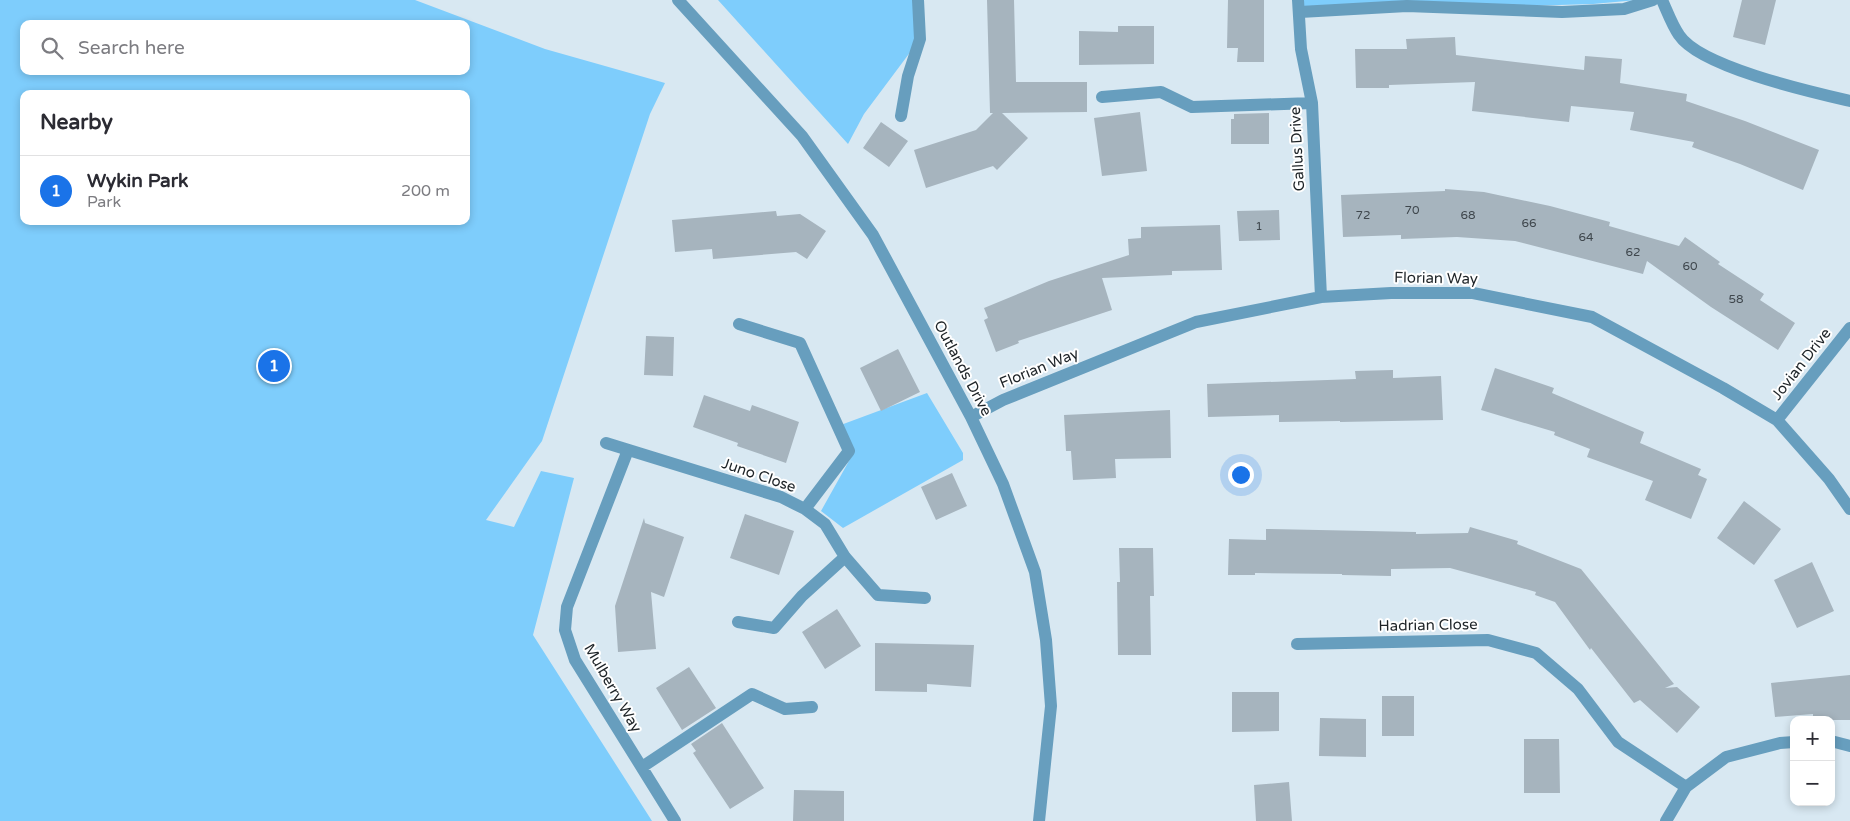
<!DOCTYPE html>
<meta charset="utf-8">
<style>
body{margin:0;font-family:"Varela Round",sans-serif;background:#f7f7f7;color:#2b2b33}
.controls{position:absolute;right:15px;bottom:15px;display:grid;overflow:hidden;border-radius:10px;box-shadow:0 2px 8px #0003}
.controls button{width:45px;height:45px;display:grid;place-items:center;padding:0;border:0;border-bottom:1px solid #e1e1e2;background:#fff;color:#2b2b33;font:25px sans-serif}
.you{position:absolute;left:1240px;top:474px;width:18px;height:18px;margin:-12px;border:4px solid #fff;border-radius:50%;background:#1a73e8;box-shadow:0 0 0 8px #1a73e833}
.badge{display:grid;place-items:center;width:32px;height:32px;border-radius:50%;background:#1a73e8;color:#fff;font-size:16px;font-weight:700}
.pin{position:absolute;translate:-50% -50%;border:2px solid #fff;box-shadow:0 1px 5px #0006}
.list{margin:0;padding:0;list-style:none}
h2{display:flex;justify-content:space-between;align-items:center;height:65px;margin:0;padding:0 20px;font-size:21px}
h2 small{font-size:16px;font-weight:400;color:#7c7c81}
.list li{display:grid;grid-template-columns:32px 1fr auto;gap:15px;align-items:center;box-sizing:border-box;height:70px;padding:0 20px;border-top:1px solid #e1e1e2}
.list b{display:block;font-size:19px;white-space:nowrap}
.list p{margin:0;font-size:16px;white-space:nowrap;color:#7c7c81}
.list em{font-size:16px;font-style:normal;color:#7c7c81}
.icon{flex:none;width:28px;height:28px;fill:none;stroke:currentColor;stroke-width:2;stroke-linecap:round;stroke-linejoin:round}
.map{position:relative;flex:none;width:1850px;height:821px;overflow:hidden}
.search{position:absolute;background:#fff;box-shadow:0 2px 8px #0003;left:20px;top:20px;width:450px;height:55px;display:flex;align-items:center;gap:12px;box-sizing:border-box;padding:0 18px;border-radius:10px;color:#7c7c81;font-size:19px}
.panel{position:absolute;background:#fff;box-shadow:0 2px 8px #0003;left:20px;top:90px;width:450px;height:135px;border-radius:10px}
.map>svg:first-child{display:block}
.green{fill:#7ecdfc;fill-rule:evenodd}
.building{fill:#a6b4be}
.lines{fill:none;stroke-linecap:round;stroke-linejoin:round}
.minor{stroke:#679ebe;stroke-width:12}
.labels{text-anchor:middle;stroke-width:4;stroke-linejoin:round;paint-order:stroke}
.number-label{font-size:12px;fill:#3f474d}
.street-label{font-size:15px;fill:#1d2327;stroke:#fff}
</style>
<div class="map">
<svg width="1850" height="821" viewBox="0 0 1850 821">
<rect width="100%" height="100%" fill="#d8e8f2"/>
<path class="green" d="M 0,0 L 415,0 L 545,49 L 665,83 L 650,114 L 542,441 L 486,520 L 514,527 L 541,471 L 574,478 L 533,635 L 652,821 L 0,821 ZM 24,24 L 466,24 L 466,71 L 24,71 ZM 24,94 L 466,94 L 466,221 L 24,221 Z
M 718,0 L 915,0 L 920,39 L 864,114 L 848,144 Z
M 1301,0 L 1637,0 L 1593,4 L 1300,12 Z
M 927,393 L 963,453 L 963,460 L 843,528 L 821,511 L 854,452 L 838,426 Z"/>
<path class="building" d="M 987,0 L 1014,0 L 1016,82 L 1087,82 L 1087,112 L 1002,113 L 1028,138 L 997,170 L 993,166 L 926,188 L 914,150 L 976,130 L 993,113 L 990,113 Z
M 1228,0 L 1264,0 L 1264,62 L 1237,62 L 1238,48 L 1227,48 Z
M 1742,0 L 1776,0 L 1765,45 L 1733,37 Z
M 1118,26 L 1154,26 L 1154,64 L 1079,65 L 1079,31 L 1118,32 Z
M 1455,37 L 1456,55 L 1584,70 L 1585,56 L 1622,59 L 1620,83 L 1687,94 L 1686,101 L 1745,121 L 1819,150 L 1803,190 L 1740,164 L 1692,147 L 1694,142 L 1630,130 L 1634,112 L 1571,106 L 1569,122 L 1472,111 L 1475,82 L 1389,85 L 1389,88 L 1356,88 L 1355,49 L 1407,49 L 1406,39 Z
M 1140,112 L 1147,171 L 1102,176 L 1094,118 Z
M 1269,113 L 1269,144 L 1231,144 L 1231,119 L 1234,119 L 1234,114 Z
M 881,122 L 908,141 L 889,167 L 863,148 Z
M 1445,189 L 1484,192 L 1550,206 L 1610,222 L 1609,226 L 1679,246 L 1685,237 L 1720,262 L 1718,264 L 1764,294 L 1760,300 L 1795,323 L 1778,350 L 1711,307 L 1647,261 L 1643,274 L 1515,241 L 1457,237 L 1401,239 L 1401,235 L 1343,237 L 1341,195 L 1445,191 Z
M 1279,210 L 1280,240 L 1239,241 L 1237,211 Z
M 776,211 L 777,216 L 800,214 L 826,231 L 807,259 L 796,252 L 713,259 L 712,249 L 675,252 L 672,220 Z
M 1220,225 L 1222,270 L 1172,271 L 1172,275 L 1102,278 L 1112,310 L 1018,341 L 1019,343 L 996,352 L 984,320 L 988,318 L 984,308 L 1049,281 L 1129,255 L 1128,239 L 1141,238 L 1141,227 Z
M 646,336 L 674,337 L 673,376 L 644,375 Z
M 898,349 L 920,392 L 881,411 L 860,368 Z
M 1495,368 L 1554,388 L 1552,393 L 1644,432 L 1640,443 L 1701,469 L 1698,475 L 1707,479 L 1691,519 L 1645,500 L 1653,481 L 1587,457 L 1590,449 L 1554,435 L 1555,432 L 1481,410 Z
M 1393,370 L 1393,378 L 1441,376 L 1443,420 L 1340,422 L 1340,421 L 1279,422 L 1279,415 L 1208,417 L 1207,384 L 1356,379 L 1355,371 Z
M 704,395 L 750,411 L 752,405 L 799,422 L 786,463 L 737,446 L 738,443 L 693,427 Z
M 1170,410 L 1171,458 L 1115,459 L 1116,478 L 1073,480 L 1071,451 L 1066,451 L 1064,415 Z
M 952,473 L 967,506 L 936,520 L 921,487 Z
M 1744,501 L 1781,529 L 1754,565 L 1717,538 Z
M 745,514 L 794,531 L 779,575 L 730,558 Z
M 644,518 L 645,523 L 684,537 L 664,597 L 651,592 L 656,649 L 618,652 L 615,606 Z
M 1470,527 L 1518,541 L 1517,544 L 1581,569 L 1674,684 L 1665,688 L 1677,687 L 1700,707 L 1677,733 L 1640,700 L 1634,703 L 1591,648 L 1590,650 L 1555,602 L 1535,595 L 1536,592 L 1483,577 L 1450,568 L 1391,569 L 1391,576 L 1342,575 L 1342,574 L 1255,573 L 1255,575 L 1228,575 L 1229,539 L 1266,540 L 1266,529 L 1416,532 L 1416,534 L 1468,533 Z
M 1119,548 L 1153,548 L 1154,596 L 1150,596 L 1151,655 L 1118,655 L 1117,582 L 1120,582 Z
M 1812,562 L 1834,611 L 1797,628 L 1774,580 Z
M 837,609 L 861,646 L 825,669 L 802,632 Z
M 875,643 L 974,645 L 971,687 L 927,684 L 927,692 L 875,691 Z
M 689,667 L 716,708 L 682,730 L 656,688 Z
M 1850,675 L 1850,720 L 1813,720 L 1813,714 L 1775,717 L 1771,683 Z
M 1232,692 L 1279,692 L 1279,731 L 1232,732 Z
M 1382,696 L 1414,696 L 1414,736 L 1382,736 Z
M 1320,718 L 1366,719 L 1366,757 L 1319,756 Z
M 722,723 L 764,788 L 730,809 L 693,753 L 696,751 L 691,744 Z
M 1524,739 L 1559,739 L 1560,793 L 1524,793 Z
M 1289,782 L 1292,821 L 1256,821 L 1254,785 Z
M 794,790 L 844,791 L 844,821 L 793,821 Z"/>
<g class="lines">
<path class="minor" d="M 678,0 L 802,136 L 873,235 L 971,417 L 1003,484 L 1035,572 L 1046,640 L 1051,706 L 1039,821
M 1298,0 L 1301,49 L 1312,103 L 1321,297
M 1662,0 C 1667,11 1672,25 1679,35 C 1700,67 1811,92 1850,101
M 1300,12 L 1407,6 L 1562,12 L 1624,9 L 1653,0
M 1102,97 L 1161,92 L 1192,107 L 1312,103
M 901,116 L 908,76 L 920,39 L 918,0
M 739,324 L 800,343 L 849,451 L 805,509
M 971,417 L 1003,400 L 1196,322 L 1321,297 L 1391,293 L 1473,293 L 1592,317 L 1723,388 L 1777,420 L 1829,479 L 1850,509
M 1777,420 L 1850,328
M 606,443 L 781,497 L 805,509 L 825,524 L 845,557 L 878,595 L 925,598
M 628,450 L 567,607 L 565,630 L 575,660 L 675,821
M 738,622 L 774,628 L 802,596 L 845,557
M 1297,644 L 1488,640 L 1536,653 L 1578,689 L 1618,742 L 1686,787 L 1726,757 L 1780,743 L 1794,742
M 1831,741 L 1850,746
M 642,767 L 752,694 L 785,709 L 812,707
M 1666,821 L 1686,787"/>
</g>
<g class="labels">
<g class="number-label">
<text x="1412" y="214">70</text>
<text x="1363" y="219">72</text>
<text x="1468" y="219">68</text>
<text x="1529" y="227">66</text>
<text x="1259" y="230">1</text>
<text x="1586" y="241">64</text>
<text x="1633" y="256">62</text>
<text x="1690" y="270">60</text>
<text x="1736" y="303">58</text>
</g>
<g class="street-label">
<text transform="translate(1297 149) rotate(-93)" y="5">Gallus Drive</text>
<text transform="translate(1436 278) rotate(1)" y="5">Florian Way</text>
<text transform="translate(1801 364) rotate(-52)" y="5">Jovian Drive</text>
<text transform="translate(963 368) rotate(62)" y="5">Outlands Drive</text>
<text transform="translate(1039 368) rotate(-22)" y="5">Florian Way</text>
<text transform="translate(759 475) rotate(19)" y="5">Juno Close</text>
<text transform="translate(1428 625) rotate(-1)" y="5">Hadrian Close</text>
<text transform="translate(613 688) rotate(60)" y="5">Mulberry Way</text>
</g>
</g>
</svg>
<div class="controls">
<button>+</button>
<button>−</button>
</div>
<div class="you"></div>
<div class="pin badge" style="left:274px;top:366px">1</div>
<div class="search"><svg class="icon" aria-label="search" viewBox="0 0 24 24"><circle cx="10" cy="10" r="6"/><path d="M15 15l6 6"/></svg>Search here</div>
<section class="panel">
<h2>Nearby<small></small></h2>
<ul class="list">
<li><span class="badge">1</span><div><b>Wykin Park</b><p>Park</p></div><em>200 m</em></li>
</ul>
</section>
</div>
